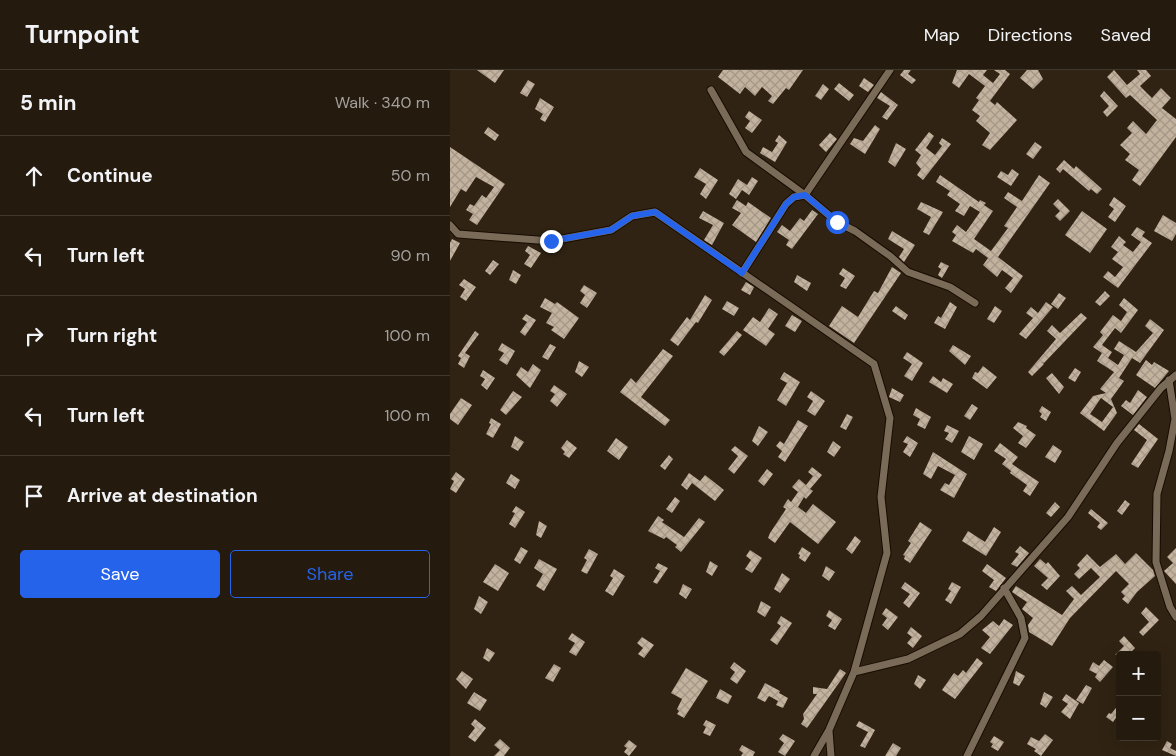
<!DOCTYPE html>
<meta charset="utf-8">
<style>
body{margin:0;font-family:"DM Sans",sans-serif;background:#30271c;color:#f1f3f6}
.controls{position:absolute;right:15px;bottom:15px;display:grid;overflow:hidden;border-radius:5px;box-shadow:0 5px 20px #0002}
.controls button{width:45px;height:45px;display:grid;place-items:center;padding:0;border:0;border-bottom:1px solid #41382e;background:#241a0e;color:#f1f3f6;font:25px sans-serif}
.stop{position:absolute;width:15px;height:15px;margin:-11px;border:4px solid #2563eb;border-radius:50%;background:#fff}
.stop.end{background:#2563eb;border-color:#fff;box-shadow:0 1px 5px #0008}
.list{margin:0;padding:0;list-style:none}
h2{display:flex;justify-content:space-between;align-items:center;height:65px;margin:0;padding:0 20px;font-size:21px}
h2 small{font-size:16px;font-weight:400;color:#a3a19e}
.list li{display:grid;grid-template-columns:32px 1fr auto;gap:15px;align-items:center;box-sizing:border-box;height:80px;padding:0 20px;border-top:1px solid #41382e}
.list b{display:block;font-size:19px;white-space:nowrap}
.list em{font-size:16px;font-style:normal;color:#a3a19e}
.actions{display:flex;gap:10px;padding:15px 20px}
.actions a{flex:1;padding:11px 0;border:1px solid #2563eb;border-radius:5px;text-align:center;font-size:18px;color:#2563eb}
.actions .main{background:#2563eb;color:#fff}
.icon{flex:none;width:28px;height:28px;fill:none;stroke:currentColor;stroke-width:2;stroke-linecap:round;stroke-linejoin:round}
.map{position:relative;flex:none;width:726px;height:686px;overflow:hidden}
header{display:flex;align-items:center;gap:30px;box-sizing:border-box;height:70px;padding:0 25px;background:#241a0e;border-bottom:1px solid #41382e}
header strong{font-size:24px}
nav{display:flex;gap:28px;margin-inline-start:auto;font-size:18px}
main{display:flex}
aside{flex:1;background:#241a0e}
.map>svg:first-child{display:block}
.building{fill:url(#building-cross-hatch);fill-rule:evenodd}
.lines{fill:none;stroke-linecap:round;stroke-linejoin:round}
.minor-casing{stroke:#170c01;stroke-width:9}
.minor{stroke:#7a6b59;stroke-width:7}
.route{stroke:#2563eb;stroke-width:6}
</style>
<header>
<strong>Turnpoint</strong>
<nav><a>Map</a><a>Directions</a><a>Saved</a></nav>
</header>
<main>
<aside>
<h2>5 min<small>Walk · 340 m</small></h2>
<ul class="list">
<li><svg class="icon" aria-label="ahead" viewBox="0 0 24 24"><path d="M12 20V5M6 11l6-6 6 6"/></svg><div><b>Continue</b></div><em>50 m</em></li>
<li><svg class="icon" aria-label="left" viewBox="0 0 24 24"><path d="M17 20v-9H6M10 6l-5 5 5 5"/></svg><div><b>Turn left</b></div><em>90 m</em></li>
<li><svg class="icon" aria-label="right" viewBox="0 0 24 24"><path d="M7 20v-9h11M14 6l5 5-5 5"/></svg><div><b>Turn right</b></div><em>100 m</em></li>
<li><svg class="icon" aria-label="left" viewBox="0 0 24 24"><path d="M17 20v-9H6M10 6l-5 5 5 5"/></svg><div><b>Turn left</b></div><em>100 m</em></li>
<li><svg class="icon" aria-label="arrive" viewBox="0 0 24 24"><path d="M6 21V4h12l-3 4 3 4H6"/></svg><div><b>Arrive at destination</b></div></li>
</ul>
<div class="actions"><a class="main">Save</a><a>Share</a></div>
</aside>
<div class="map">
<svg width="726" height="686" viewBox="0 0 726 686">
<defs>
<pattern id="building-cross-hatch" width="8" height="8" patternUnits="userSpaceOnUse" patternTransform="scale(1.25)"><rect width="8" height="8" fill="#c2b29e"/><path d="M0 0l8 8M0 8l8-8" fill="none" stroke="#a49787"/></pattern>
</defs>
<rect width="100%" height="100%" fill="#302313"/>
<path class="building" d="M 27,0 L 54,0 L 45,13 Z
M 273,0 L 353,0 L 339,20 L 336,18 L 323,34 L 318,31 L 322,26 L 312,17 L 305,26 L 295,17 L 290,24 L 268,7 Z
M 454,0 L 461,0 L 458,4 L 466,10 L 462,14 L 450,5 Z
M 507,0 L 537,0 L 533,5 L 543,13 L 550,4 L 544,0 L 555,0 L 560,4 L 540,31 L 545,35 L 547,32 L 567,50 L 540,80 L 532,75 L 540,63 L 526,51 L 530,46 L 522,40 L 529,30 L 526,28 L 535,16 L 519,4 L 509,18 L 502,13 Z
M 577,0 L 588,0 L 593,9 L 583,19 L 570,8 Z
M 664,0 L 677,15 L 690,4 L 687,0 L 696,0 L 701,6 L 690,16 L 702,28 L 711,18 L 721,28 L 712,38 L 726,49 L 726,67 L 690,116 L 682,110 L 689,100 L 675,90 L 680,84 L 670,75 L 682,63 L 677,58 L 683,51 L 696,64 L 707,50 L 680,25 L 676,28 L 657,7 Z
M 414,8 L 424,15 L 418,22 L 409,16 Z
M 78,10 L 85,14 L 77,27 L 70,23 Z
M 389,13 L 404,25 L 399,31 L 384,19 Z
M 373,14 L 379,19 L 371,30 L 365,26 Z
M 654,21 L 668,36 L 657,47 L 653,42 L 659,36 L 650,26 Z
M 431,22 L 448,35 L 437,50 L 432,47 L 440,36 L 427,28 Z
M 90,28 L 104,37 L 95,52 L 90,49 L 93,44 L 85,39 Z
M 299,41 L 312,50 L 302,63 L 295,58 L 300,51 L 295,47 Z
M 425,55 L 430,59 L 415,84 L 400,74 L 404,68 L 413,71 Z
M 38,57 L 49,65 L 45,71 L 34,63 Z
M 479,62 L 484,66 L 476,78 L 485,85 L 492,76 L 489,73 L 492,68 L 501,74 L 473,110 L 467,105 L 471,99 L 466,93 L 471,85 L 465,80 Z
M 380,63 L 387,69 L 376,82 L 369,75 Z
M 329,65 L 337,72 L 325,92 L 310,83 L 313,77 L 322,82 L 328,73 L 325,71 Z
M 585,72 L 592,77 L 583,89 L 576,84 Z
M 446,73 L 456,79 L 445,97 L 438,92 Z
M 0,77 L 55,114 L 27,155 L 19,150 L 23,144 L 16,140 L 20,134 L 24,136 L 32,125 L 36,128 L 44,117 L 26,107 L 16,122 L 11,119 L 0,137 Z
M 614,90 L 624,99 L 626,96 L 652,119 L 647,124 L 641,119 L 639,121 L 613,99 L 610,103 L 606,99 Z
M 250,98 L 268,110 L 256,129 L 250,124 L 256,114 L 244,107 Z
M 562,99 L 569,104 L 561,116 L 547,107 L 551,101 L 558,105 Z
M 490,105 L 529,132 L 530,130 L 536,133 L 534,135 L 543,141 L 524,169 L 541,181 L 558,158 L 554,156 L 567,137 L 554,128 L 558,122 L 572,131 L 589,105 L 600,113 L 548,187 L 573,206 L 561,223 L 555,218 L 563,208 L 552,200 L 547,207 L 533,195 L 538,188 L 526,179 L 523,183 L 502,171 L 506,165 L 502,162 L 507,155 L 516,162 L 530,142 L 520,136 L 514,146 L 505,141 L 510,134 L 497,125 L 500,121 L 486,112 Z
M 302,107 L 308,111 L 299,125 L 292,120 L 286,129 L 279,124 L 288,109 L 297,115 Z
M 664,127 L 676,136 L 665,152 L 658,147 L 664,139 L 659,135 Z
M 608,129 L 620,141 L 610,151 L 605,146 L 610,141 L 603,134 Z
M 287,130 L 296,136 L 298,132 L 321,148 L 306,172 L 282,155 L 291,143 L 282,138 Z
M 471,132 L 493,142 L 479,165 L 473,162 L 481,147 L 467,139 Z
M 362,140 L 368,144 L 342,179 L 336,175 L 339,170 L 327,162 L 332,155 L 340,161 L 350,148 L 354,151 Z
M 253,141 L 274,153 L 262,175 L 254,170 L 263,155 L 249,148 Z
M 632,141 L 657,159 L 640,183 L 615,165 Z
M 713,145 L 726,153 L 726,164 L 722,171 L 704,161 Z
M 687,157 L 695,162 L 692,166 L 702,173 L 668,218 L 653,207 L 658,201 L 665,207 L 673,197 L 662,189 L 668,182 L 661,177 L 669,166 L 676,172 L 673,175 L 683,182 L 691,172 L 681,165 Z
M 442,161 L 465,175 L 454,192 L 449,187 L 454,179 L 438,169 Z
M 2,169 L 10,173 L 0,191 L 0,173 Z
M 78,176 L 91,183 L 81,198 L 74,194 L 80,185 L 75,181 Z
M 43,190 L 49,194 L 40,205 L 35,201 Z
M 491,192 L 499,196 L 492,208 L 488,205 L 491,199 L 488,197 Z
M 442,197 L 451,203 L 404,273 L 379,256 L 392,236 L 408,247 L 424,221 L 428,223 Z
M 393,198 L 405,206 L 396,219 L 390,216 L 395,208 L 389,204 Z
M 63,200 L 71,205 L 66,214 L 59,210 Z
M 347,205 L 361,213 L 357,221 L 344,212 Z
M 14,209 L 26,217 L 16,231 L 10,227 L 15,219 L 9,215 Z
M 296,212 L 304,217 L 300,225 L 291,220 Z
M 134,215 L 147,223 L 137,238 L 130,233 L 135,225 L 130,221 Z
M 655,221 L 660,226 L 650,236 L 645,232 Z
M 609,223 L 616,228 L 608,239 L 601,234 Z
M 255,225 L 262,230 L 248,253 L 246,252 L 228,276 L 220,270 L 237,247 L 240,250 Z
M 95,228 L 105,234 L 107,232 L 129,248 L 114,269 L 101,260 L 104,257 L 96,253 L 102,243 L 90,237 Z
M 674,228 L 688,240 L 671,263 L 665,258 L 652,275 L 662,282 L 658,288 L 668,295 L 674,285 L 664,279 L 669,271 L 686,282 L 703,263 L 695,256 L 700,249 L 714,260 L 690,293 L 682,288 L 669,308 L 674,311 L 661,329 L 667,343 L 654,361 L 630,343 L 643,326 L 656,323 L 650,319 L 664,302 L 647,291 L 652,283 L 643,277 L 653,265 L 650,262 L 663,245 L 671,251 L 677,242 L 669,235 ZM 651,328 L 663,337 L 652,352 L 640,344 Z
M 277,231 L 289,238 L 284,246 L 272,239 Z
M 500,232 L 507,237 L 495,259 L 484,253 L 488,246 L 491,248 Z
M 596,232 L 603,237 L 576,269 L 569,264 L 583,248 L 576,243 L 581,237 L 588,243 Z
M 446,236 L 458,245 L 455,250 L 442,241 Z
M 545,236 L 552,241 L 544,253 L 537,249 Z
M 319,238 L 328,244 L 318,259 L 325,264 L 316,276 L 293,260 L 303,247 L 310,252 Z
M 631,243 L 637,248 L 594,293 L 592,292 L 594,294 L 582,306 L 578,302 L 606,269 L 597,261 L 602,255 L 610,263 Z
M 76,244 L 86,250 L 75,266 L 70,262 L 77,252 L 72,249 Z
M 342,245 L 352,251 L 345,262 L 335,256 Z
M 25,261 L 29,264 L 15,283 L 20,286 L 14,298 L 8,294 L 11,288 L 8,286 Z
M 287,261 L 292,265 L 274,286 L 269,282 Z
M 52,273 L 65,281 L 57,295 L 49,290 L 54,283 L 48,280 Z
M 100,274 L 106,277 L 98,290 L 92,287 Z
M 503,275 L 521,286 L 515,295 L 499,281 Z
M 213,279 L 223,286 L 191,327 L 220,350 L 215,356 L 170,322 L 181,308 L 186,313 Z
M 457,282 L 473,293 L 462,311 L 454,306 L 462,294 L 453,288 Z
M 696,290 L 702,295 L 704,292 L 719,301 L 705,318 L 686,305 Z
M 129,291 L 139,297 L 132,307 L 125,302 Z
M 83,294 L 91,300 L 80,318 L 66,305 L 71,297 L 78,302 Z
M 533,296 L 547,307 L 537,319 L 522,308 L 525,302 L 528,303 Z
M 625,298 L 631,302 L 625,312 L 618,308 Z
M 33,300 L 45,308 L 37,320 L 31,315 L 35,309 L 30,306 Z
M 334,302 L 350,312 L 336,336 L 327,330 L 337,313 L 330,309 Z
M 602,303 L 614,317 L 609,324 L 596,308 Z
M 483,306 L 491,312 L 493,308 L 503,314 L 497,323 L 479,312 Z
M 104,315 L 117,324 L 107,337 L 100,331 L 105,324 L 100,321 Z
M 442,318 L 454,325 L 450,332 L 439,327 Z
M 688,320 L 697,327 L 683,345 L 671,336 L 676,330 L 680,333 Z
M 63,321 L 72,327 L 56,345 L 50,340 Z
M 361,321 L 375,331 L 365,346 L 357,341 L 363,331 L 357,327 Z
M 11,328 L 22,335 L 8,355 L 0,349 L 0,344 Z
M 522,334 L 528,338 L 520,350 L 514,346 Z
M 592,336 L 601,342 L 596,351 L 590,347 L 592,344 L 589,341 Z
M 466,338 L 481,347 L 475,359 L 467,355 L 470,349 L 463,345 Z
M 397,344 L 403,347 L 396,360 L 390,357 Z
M 41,348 L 51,354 L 43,368 L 36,364 L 41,354 L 39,353 Z
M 348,350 L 358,356 L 335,392 L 328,387 L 332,381 L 326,376 L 330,371 L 334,374 Z
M 568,352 L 577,356 L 576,358 L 586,365 L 576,378 L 568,373 L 573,366 L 563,358 Z
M 689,354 L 708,369 L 688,398 L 681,394 L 697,370 L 684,360 Z
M 497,355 L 509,361 L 502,373 L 495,369 L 499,363 L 494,361 Z
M 309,356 L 318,362 L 308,376 L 302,371 Z
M 65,366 L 74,372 L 68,381 L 61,377 Z
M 457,366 L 468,373 L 460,387 L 453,382 L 458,374 L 453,372 Z
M 519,366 L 533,374 L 524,390 L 511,382 Z
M 166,368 L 178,377 L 169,390 L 157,381 Z
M 117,370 L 127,378 L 119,388 L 113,384 L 115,382 L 111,378 Z
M 383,371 L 391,377 L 384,387 L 377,382 Z
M 550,373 L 568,387 L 562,394 L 589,412 L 580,426 L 573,421 L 577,415 L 560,403 L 561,401 L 552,394 L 556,389 L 544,381 Z
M 603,375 L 612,381 L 605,393 L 595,387 Z
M 285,376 L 298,386 L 284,404 L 278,399 L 288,386 L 281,380 Z
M 483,382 L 517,404 L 504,428 L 490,420 L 495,413 L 499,415 L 505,405 L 488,396 L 481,409 L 473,404 Z
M 219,385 L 223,389 L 215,400 L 210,396 Z
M 362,397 L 372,405 L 360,419 L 363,421 L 356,429 L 354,427 L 348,437 L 356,443 L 363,434 L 386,452 L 368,474 L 340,452 L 325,473 L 318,468 L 320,463 L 336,439 L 333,437 L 338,429 L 341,432 L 348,422 L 342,417 L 349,409 L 356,415 L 363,406 L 358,402 Z
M 317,399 L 323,404 L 314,416 L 308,411 Z
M 6,402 L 15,409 L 6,423 L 0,419 L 4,411 L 1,409 Z
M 239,403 L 250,411 L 255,405 L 274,420 L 265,431 L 242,413 L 237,420 L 231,415 Z
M 61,404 L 70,410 L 65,419 L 56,413 Z
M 225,427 L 230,431 L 222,443 L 216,439 Z
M 675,430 L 680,434 L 672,445 L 667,441 Z
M 605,432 L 610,437 L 601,447 L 596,443 Z
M 66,436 L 75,442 L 65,458 L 59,454 L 65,443 L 62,442 Z
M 641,439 L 658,453 L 651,460 L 647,457 L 650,453 L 638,443 Z
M 208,446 L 214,450 L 212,452 L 234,467 L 249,448 L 255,452 L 231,482 L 225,477 L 227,475 L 216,467 L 214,469 L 198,461 Z
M 89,451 L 97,456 L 91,468 L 86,465 Z
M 470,452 L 482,460 L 460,493 L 454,489 L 455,486 L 453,485 L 461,473 L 458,471 Z
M 544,457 L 551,462 L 536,486 L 512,471 L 518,461 L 535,472 Z
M 405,466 L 411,471 L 402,484 L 396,479 Z
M 570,476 L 579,483 L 567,497 L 561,494 L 569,484 L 565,482 Z
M 71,477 L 78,481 L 70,494 L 64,490 Z
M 352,477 L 361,483 L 355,492 L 349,488 L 350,485 L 348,484 Z
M 726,478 L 726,514 L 714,501 L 723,493 L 717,487 Z
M 139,479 L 148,484 L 137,504 L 131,501 L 137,490 L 134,488 Z
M 300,480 L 312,488 L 302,503 L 295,499 L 301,490 L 296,486 Z
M 686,483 L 703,500 L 705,506 L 687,522 L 678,534 L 672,529 L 675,526 L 671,522 L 679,514 L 666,501 L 620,548 L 602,576 L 579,562 L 578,555 L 583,548 L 572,539 L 577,532 L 562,522 L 566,516 L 612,545 L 624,529 L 616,521 L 622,516 L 631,525 L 650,507 L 641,498 L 629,509 L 624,504 L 630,498 L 627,495 L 637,484 L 650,497 L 666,484 L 675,494 Z
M 89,489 L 107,499 L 94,521 L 86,516 L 93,504 L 84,498 Z
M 590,489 L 596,494 L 598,492 L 610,506 L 597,520 L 591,515 L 598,508 L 584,496 Z
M 260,491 L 268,496 L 262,506 L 256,502 Z
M 208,493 L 218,498 L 207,514 L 203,512 L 210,501 L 205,498 Z
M 45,494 L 59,503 L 48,521 L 33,512 Z
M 537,494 L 556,508 L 546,521 L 539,517 L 544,510 L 532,501 Z
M 376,496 L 385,502 L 379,511 L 372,506 Z
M 164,499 L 175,506 L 163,526 L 155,521 L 163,508 L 160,506 Z
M 332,503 L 340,509 L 330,523 L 324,519 Z
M 455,512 L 470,523 L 459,538 L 453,533 L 460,524 L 451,518 Z
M 502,512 L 511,517 L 501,534 L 495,530 L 501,521 L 498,519 Z
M 233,514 L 242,519 L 236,529 L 229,524 Z
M 29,526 L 38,532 L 31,544 L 24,539 Z
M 311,531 L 321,537 L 315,547 L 307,542 Z
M 696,537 L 709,550 L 693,566 L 689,562 L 699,552 L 691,543 Z
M 436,538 L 448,547 L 438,560 L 432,555 L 437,548 L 432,544 Z
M 379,540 L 392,549 L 385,560 L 378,556 L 382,550 L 376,546 Z
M 331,546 L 342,553 L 327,575 L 320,570 L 331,556 L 327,553 Z
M 554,549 L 563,555 L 540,584 L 531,578 L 540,567 L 532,560 L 543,551 L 549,556 Z
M 461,557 L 472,566 L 463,578 L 457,573 L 462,567 L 457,563 Z
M 122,563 L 135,572 L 126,586 L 119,582 L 125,573 L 118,569 Z
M 674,566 L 685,578 L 678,585 L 665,585 L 674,576 L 669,571 Z
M 192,567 L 204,575 L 194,588 L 188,584 L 193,578 L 187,573 Z
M 37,578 L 45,583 L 39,592 L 33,588 Z
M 527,588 L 533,593 L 505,629 L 492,620 L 504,603 L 508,606 L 513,600 L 516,603 Z
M 654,590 L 663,597 L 650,612 L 645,607 L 647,604 L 639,600 L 643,592 L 649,596 Z
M 284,592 L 296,601 L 287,614 L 280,609 L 285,602 L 280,598 Z
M 104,594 L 111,598 L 103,612 L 95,608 Z
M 236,598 L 258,611 L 234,648 L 227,644 L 229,641 L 227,639 L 232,629 L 221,623 Z
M 390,599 L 396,603 L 357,658 L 351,654 L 354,649 L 353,644 L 367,624 L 363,624 L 363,617 L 377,619 Z
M 12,601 L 23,609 L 16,619 L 6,609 Z
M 566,601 L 575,606 L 569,616 L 563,613 Z
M 468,605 L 476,610 L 470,619 L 464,614 Z
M 315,613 L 330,621 L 329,623 L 338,628 L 333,638 L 326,635 L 328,631 L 319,626 L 315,632 L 307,628 Z
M 636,615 L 642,618 L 633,634 L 626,630 Z
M 270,619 L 282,626 L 278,634 L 266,628 Z
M 24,622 L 37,630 L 30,641 L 17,633 Z
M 594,622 L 603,627 L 596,638 L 590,634 Z
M 616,624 L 629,633 L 620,649 L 611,642 L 618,634 L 612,630 Z
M 670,633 L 670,642 L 663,652 L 656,647 L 659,643 L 661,644 Z
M 25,649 L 36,658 L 25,672 L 18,667 L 25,658 L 21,654 Z
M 256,650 L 266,655 L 260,666 L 253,663 L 256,657 L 253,655 Z
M 409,651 L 425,660 L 415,678 L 410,676 L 418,662 L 406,656 Z
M 333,664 L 345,671 L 335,686 L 328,682 L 334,673 L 329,669 Z
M 595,664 L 603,670 L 591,686 L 584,681 L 586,679 L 577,674 L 581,667 L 589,671 Z
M 544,666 L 554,672 L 548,681 L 541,677 L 543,674 L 540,672 Z
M 50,669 L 60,678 L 54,686 L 44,686 L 50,680 L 44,675 Z
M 179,670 L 187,676 L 179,686 L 174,682 L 177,678 L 174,676 Z
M 717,671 L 722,674 L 720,678 L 726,681 L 726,686 L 712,680 Z
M 443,673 L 451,678 L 446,686 L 435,686 Z
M 292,675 L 305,682 L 303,686 L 291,686 L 293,683 L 289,680 Z"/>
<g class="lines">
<g class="minor-casing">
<path id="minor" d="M 261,20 L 296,82 L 355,125 L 387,152 L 405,161 L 440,186 L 458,202 L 500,217 L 525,233
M 0,155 L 8,164 L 101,171 L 161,160 L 182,146 L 205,142 L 424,294 L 440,348 L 431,427 L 437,483 L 404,602 L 379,660 L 364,686
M 292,203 L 336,134 L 344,127 L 355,125 L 440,0
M 719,310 L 725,349 L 719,381 L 707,424 L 706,492 L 720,537 L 726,547
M 404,602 L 458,589 L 510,564 L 531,546 L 618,447 L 667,373 L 711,318 L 726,305
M 379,661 L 381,686
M 517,686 L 575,568 L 571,548 L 554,518"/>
</g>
<use href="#minor" class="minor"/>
</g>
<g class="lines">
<path class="route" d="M 101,171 L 161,160 L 182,146 L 205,142 L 292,203 L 336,134 L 344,127 L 355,125 L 387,152"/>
</g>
</svg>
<div class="controls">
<button>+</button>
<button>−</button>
</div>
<div class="stop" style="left:387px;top:152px"></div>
<div class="stop end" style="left:101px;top:171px"></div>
</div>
</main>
